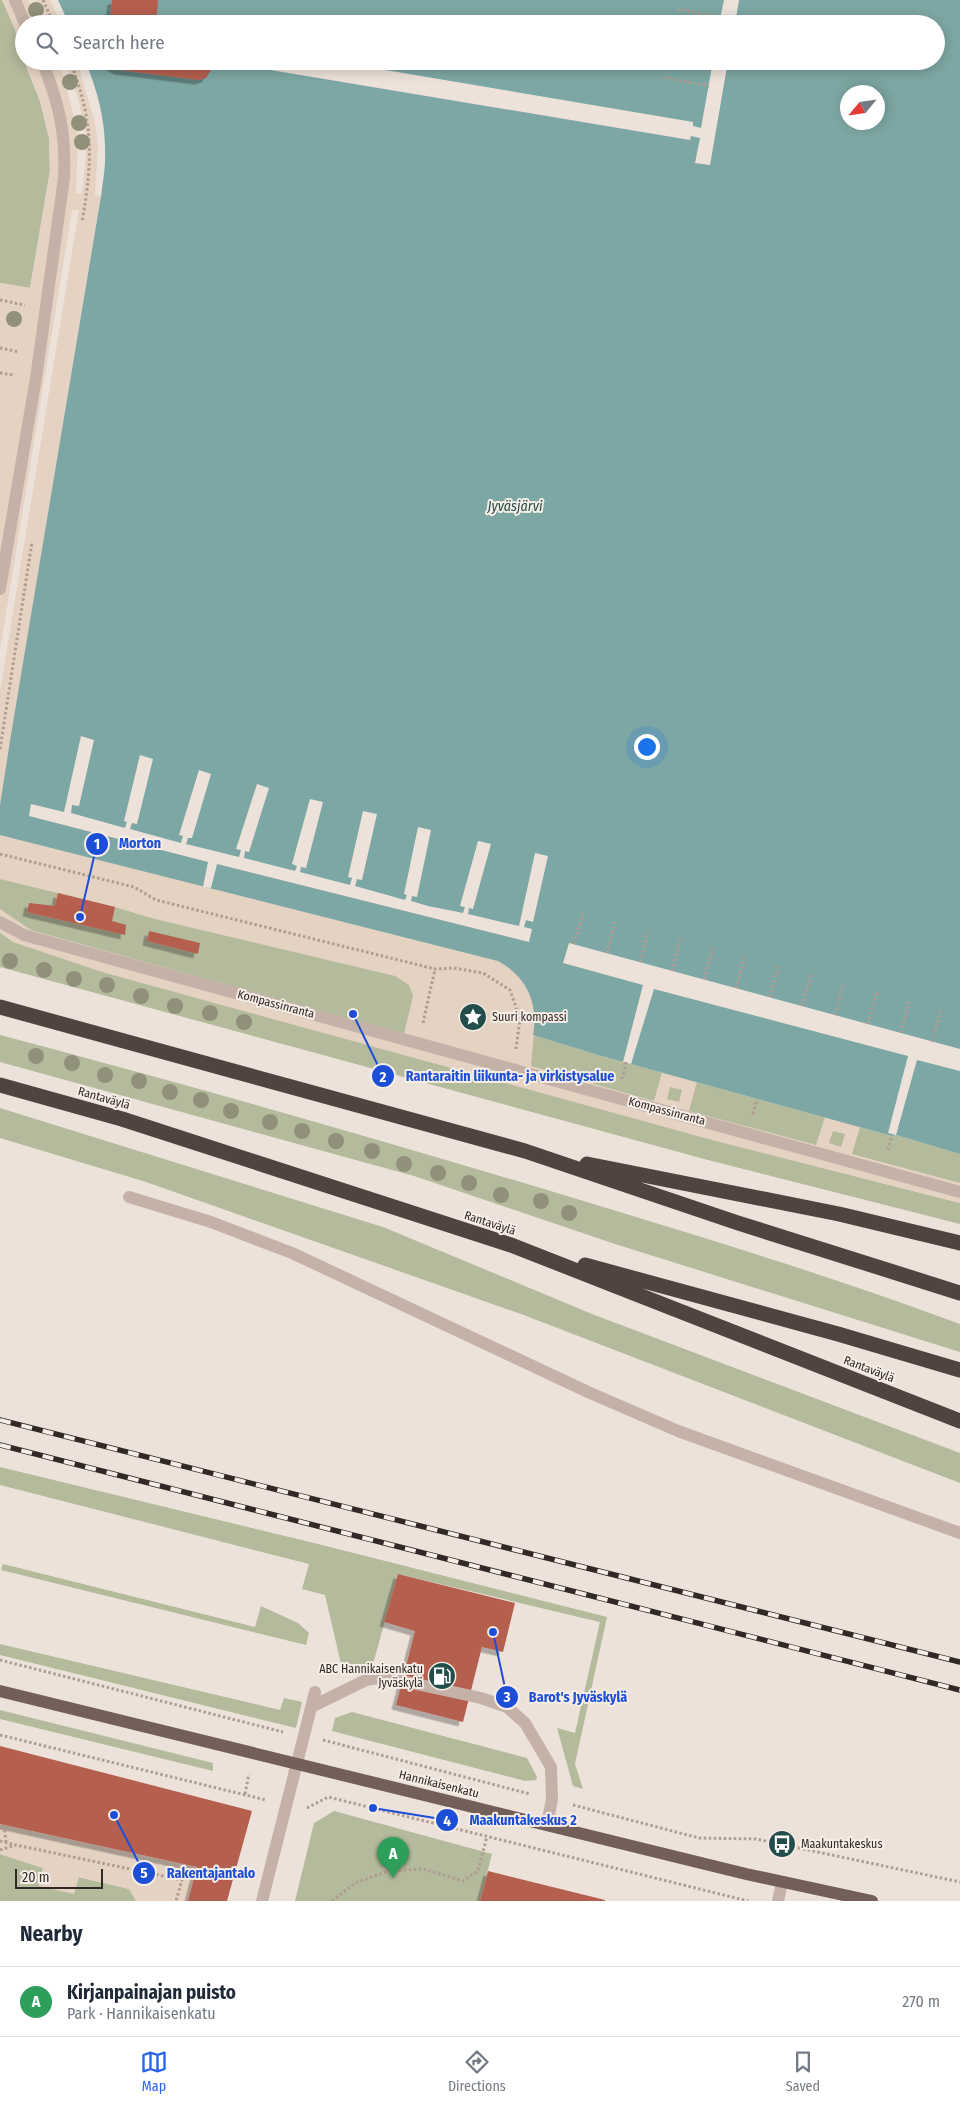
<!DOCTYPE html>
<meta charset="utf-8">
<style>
body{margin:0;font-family:"Fira Sans Condensed",sans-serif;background:#f2f2f3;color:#1f2937}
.compass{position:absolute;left:840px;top:85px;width:45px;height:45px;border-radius:50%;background:#fff;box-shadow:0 2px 12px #0003;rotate:241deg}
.scale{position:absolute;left:15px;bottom:12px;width:88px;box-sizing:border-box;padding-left:5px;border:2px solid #322927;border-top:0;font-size:14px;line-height:18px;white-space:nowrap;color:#322927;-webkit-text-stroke:4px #f6ede6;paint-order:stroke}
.you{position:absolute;left:646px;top:746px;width:18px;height:18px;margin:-12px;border:4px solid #fff;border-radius:50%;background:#1a73e8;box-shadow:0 0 0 8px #1a73e833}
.badge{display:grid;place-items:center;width:32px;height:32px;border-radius:50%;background:#2563eb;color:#fff;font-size:16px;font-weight:700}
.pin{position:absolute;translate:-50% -41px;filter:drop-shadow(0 1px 2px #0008)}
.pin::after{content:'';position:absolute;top:26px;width:18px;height:15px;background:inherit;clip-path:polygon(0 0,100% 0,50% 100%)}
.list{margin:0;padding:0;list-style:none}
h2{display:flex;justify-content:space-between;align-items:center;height:65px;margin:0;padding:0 20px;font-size:21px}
h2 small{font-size:16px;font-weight:400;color:#747a83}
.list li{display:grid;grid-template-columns:32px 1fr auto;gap:15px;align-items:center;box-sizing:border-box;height:70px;padding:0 20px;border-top:1px solid #e0e1e3}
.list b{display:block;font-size:19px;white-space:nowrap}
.list p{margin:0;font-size:16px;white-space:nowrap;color:#747a83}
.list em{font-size:16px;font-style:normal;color:#747a83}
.icon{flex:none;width:28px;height:28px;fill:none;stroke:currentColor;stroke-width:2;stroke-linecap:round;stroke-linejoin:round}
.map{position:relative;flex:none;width:960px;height:1901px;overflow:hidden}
.search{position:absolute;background:#fff;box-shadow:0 2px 12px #0003;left:15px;right:15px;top:15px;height:55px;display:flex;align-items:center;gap:12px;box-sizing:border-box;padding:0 18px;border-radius:28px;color:#747a83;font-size:19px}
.sheet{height:135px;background:#fff}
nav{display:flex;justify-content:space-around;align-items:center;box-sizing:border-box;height:70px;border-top:1px solid #e0e1e3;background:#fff;font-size:14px;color:#747a83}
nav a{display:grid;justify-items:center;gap:2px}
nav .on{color:#2563eb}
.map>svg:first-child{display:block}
.green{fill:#b4ba9c}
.plaza{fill:#e4d2c3;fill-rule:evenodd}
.water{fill:#7da7a4;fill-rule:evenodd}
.pier{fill:#ede2da}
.building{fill:#b55e50;filter:url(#shadow)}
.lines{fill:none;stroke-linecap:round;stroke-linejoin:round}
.path{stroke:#af9c92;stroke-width:3;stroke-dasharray:2.5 2.5;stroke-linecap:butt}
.minor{stroke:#c4b2a8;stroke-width:12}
.major{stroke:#725f5a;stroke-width:12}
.highway{stroke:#51433f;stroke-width:15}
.rail-casing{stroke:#322927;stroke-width:5.5}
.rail{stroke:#f6ede6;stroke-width:4;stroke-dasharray:11;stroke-linecap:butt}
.tree{fill:#91907b}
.labels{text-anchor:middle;stroke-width:4;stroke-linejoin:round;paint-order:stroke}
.street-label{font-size:12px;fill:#322927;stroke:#f6ede6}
.poi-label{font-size:12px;fill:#322927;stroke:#f6ede6;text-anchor:start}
.water-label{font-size:14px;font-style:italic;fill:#224d4b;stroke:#f6ede6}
.leader{fill:none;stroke:#1d4ed8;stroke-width:2}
.callout-dot{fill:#1d4ed8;stroke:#f6ede6;stroke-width:2}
.mark-label{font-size:15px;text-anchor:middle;font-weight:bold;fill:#fff}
.callout-label{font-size:14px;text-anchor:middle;font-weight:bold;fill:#1d4ed8;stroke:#f6ede6;stroke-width:4;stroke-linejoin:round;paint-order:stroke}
</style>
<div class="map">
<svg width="960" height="1901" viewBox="0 0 960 1901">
<defs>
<filter id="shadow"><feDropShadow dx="-4.5" dy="4.5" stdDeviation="0" flood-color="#0004"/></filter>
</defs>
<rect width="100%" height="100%" fill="#ede2da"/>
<path class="green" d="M 0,0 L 2,0 L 15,29 L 24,61 L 40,101 L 49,138 L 50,171 L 30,288 L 0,283 Z
M 0,835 L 498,961 L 533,1035 L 598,1055 L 892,1136 L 896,1135 L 960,1154 L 960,1188 L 722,1142 L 960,1203 L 960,1224 L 708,1160 L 0,967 Z
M 0,1035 C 193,1086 385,1141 577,1199 C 705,1238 834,1277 960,1324 L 960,1352 L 615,1244 L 414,1176 L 0,1062 Z
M 0,1108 L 383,1227 L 592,1314 L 960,1453 L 960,1483 L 521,1314 L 146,1182 L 0,1138 Z
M 0,1467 L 314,1543 L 607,1617 L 575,1764 L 583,1789 L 573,1786 L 557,1728 L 575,1733 L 600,1622 L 398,1574 L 373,1664 L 341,1664 L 325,1595 L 302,1589 L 309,1564 L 0,1485 Z
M 3,1564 L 255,1627 L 261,1606 L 298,1623 L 309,1633 L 306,1645 L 1,1570 Z
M 0,1644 L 280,1710 L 284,1698 L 302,1702 L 296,1728 L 0,1655 Z
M 0,1710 L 213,1763 L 213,1771 L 0,1719 Z
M 352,1712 L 527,1758 L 537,1777 L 536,1780 L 525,1781 L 332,1731 L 335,1718 Z
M 334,1811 L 492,1854 L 480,1901 L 295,1901 L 314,1823 Z
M 0,1854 L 43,1868 L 39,1884 L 78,1877 L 130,1889 L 136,1901 L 0,1901 Z"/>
<path class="plaza" d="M 2,0 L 28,0 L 39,24 L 24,24 L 24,59 L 15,29 Z
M 36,0 L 50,0 L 61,24 L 47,24 Z
M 25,61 L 57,61 L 64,77 L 78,135 L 76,193 L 82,194 L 86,155 L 86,135 L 78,98 L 65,61 L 77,61 L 95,123 L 98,147 L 95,195 L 101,196 L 0,805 L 0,691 L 79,210 L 72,210 L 0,650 L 0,283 L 30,288 L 50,171 L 49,138 L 40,101 Z
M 0,835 L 498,961 L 510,967 L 521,979 L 529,991 L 534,1005 L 535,1022 L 531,1066 L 654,1101 L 662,1072 L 697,1082 L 689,1111 L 816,1145 L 825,1117 L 860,1127 L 852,1154 L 960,1183 L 960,1203 L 712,1140 L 102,972 L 13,942 L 0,933 L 0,909 L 31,930 L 404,1034 L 413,996 L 409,985 L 395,976 L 151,918 L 115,907 L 0,879 ZM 670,1087 L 682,1090 L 679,1102 L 667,1099 ZM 833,1131 L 845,1134 L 841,1147 L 829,1143 Z
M 0,1824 L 197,1867 L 188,1901 L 136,1901 L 129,1889 L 79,1877 L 74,1894 L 39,1886 L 43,1868 L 0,1854 Z"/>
<path class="water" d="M 58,0 L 960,0 L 960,1154 L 896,1135 L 892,1136 L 598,1055 L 533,1035 C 539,1003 526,976 498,961 L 0,835 L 0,805 L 10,741 L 101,196 C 103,181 106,165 105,149 C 105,119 97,89 85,61 L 936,61 L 936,24 L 69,24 ZM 848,92 L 878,92 L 878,122 L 848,122 Z"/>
<path class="pier" d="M 724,0 L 739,0 L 735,24 L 719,24 Z
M 83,61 L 85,61 L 96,92 L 102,122 L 105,150 L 101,196 L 99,196 L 103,150 L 100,122 L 94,92 Z
M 217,61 L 332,61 L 693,122 L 693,126 L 701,128 L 713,61 L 728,61 L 710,165 L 695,163 L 700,138 L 691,136 L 690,140 Z
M 81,736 L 94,740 L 79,806 L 72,805 L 71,813 L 125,828 L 127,822 L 124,821 L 140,755 L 153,759 L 137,824 L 132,823 L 130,829 L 181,843 L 183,836 L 179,835 L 199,770 L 211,774 L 192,838 L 188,838 L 186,844 L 239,857 L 241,850 L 236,849 L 257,784 L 269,788 L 249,852 L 245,851 L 244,858 L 295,871 L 297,866 L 292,864 L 310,799 L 323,802 L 306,868 L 301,867 L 300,872 L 350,885 L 352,878 L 348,877 L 363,811 L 377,814 L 362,880 L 357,879 L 355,886 L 405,900 L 407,895 L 404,894 L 418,827 L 431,830 L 417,897 L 412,896 L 411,901 L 428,906 L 463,913 L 465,907 L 460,906 L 478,841 L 491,844 L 473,909 L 469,908 L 468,914 L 519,926 L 535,853 L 548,856 L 533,922 L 526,920 L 524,927 L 532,929 L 529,942 L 217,864 L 211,888 L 203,887 L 208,862 L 29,816 L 31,804 L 64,812 Z
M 569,943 L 960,1049 L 960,1071 L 917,1060 L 896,1135 L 888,1133 L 908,1056 L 654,989 L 631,1064 L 623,1062 L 643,985 L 563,963 Z"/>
<path class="building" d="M 112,0 L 158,0 L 156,24 L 110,18 Z
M 101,61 L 208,61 L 211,70 L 206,78 L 199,80 L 119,70 Z
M 58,893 L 115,907 L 112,921 L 126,925 L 125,935 L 27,912 L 29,903 L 55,906 Z
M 149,931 L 200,943 L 198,954 L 147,941 Z
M 398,1574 L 515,1603 L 503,1652 L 482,1647 L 463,1722 L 396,1705 L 415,1631 L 384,1622 Z
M 0,1746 L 252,1811 L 227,1901 L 188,1901 L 197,1867 L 0,1824 Z
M 488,1871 L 605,1900 L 605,1901 L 480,1901 Z"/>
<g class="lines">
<path class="path" d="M 43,0 L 54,24
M 678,9 L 721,17
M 60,24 L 61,24
M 70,61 C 94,122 93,159 82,222
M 664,77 L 709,86
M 0,300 L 25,305
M 0,348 L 19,352
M 0,373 L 15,375
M 0,749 L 32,542
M 0,854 L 134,887 L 156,900 L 435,969 L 454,968 L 483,973 L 510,990 L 520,1019 L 516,1049
M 574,944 L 583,913
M 607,953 L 615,922
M 640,962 L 648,931
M 672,971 L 680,938
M 704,979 L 713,948
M 736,988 L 745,957
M 770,997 L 778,966
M 802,1006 L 811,975
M 835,1015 L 843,985
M 423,1023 L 435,969
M 867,1024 L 877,993
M 901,1033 L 909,1002
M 932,1042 L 941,1011
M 622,1079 L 626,1062
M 753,1114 L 757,1099
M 888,1150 L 892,1136
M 0,1660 L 283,1732
M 0,1735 L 266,1800
M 323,1740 L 530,1794
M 245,1794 L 249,1774
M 573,1805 L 699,1838 L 756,1839 L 960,1882
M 307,1808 L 328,1797 L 748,1901
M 4,1825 L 6,1842
M 0,1841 L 15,1845
M 0,1850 L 16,1845 L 182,1880 L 176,1901
M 332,1901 L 355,1883 L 389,1871 L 423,1869 L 463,1881 L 478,1871 L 487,1836"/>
<path class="minor" d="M 15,0 L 25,24
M 0,589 L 36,378 L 64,178 C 66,131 59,104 42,61
M 0,922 L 24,935 L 960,1192
M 129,1197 L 211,1222 L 292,1253 L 588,1392 L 678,1431 L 960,1533
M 311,1707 L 366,1680 L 384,1677 L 481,1698 L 507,1707 L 525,1723 L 551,1767 L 552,1799 L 547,1825
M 262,1901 L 315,1692
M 778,1901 L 782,1882"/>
<path class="major" d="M 0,1691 L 746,1874 L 872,1901"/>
<path class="highway" d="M 0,1007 L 525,1151 L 738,1223 L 960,1293
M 0,1085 L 122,1119 L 511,1245 L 960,1421
M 587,1164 L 839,1214 L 960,1243
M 585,1265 L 838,1334 L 960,1370"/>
<g class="rail-casing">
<path id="rail" d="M 0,1420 L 960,1662
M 0,1445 L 960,1690"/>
</g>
<use href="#rail" class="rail"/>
</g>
<g class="tree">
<circle cx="36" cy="10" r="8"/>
<circle cx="70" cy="82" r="8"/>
<circle cx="79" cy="123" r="8"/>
<circle cx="82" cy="142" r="8"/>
<circle cx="14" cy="319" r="8"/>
<circle cx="10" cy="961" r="8"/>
<circle cx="44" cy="970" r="8"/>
<circle cx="74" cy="979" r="8"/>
<circle cx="107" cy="985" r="8"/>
<circle cx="141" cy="996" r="8"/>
<circle cx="175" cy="1006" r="8"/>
<circle cx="210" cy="1013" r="8"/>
<circle cx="244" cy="1022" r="8"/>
<circle cx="36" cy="1056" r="8"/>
<circle cx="72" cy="1063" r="8"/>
<circle cx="105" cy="1075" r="8"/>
<circle cx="139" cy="1081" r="8"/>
<circle cx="170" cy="1092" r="8"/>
<circle cx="201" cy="1100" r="8"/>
<circle cx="231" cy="1111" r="8"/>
<circle cx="270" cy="1122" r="8"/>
<circle cx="302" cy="1131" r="8"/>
<circle cx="336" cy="1141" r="8"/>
<circle cx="372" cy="1151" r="8"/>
<circle cx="404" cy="1164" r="8"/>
<circle cx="438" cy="1173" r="8"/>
<circle cx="469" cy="1183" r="8"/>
<circle cx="501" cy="1195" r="8"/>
<circle cx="541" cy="1201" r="8"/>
<circle cx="569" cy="1213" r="8"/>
</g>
<defs>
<g id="sight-disc" transform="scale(1.4375)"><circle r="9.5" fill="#224d4b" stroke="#f6ede6"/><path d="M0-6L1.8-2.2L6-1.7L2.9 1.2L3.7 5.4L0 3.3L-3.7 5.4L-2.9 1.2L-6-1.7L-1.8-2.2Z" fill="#fff"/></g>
<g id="fuel-disc" transform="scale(1.4375)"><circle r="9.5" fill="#224d4b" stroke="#f6ede6"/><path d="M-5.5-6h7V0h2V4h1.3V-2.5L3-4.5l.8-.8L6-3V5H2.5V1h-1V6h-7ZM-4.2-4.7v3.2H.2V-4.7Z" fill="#fff"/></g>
<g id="bus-disc" transform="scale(1.4375)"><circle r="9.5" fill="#224d4b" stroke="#f6ede6"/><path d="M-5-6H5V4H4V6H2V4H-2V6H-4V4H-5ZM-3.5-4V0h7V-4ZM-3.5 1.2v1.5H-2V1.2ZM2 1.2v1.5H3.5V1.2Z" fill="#fff"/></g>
</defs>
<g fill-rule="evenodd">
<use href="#sight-disc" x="473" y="1017"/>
<use href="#fuel-disc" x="442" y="1676"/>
<use href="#bus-disc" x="782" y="1844"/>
</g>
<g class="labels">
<g class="street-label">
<text transform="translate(276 1004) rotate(15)" y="4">Kompassinranta</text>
<text transform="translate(104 1098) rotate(16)" y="4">Rantaväylä</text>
<text transform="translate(667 1111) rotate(15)" y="4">Kompassinranta</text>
<text transform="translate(490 1223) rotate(18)" y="4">Rantaväylä</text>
<text transform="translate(869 1369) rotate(21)" y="4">Rantaväylä</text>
<text transform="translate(439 1784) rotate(14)" y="4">Hannikaisenkatu</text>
</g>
<g class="poi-label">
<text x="492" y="1021">Suuri kompassi</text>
<text x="423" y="1673" text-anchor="end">ABC Hannikaisenkatu<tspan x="423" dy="14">Jyväskylä</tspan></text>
<text x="801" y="1848">Maakuntakeskus</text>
</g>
<g class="water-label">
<text x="515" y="511">Jyväsjärvi</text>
</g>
</g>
<path class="leader" d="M80 917L97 844M353 1014L383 1076M493 1632L507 1697M373 1808L447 1820M114 1815L144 1873"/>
<g class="callout-dot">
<circle cx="80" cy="917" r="5"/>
<circle cx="353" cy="1014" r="5"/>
<circle cx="493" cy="1632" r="5"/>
<circle cx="373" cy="1808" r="5"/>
<circle cx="114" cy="1815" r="5"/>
<circle cx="97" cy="844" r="12"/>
<circle cx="383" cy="1076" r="12"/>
<circle cx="507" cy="1697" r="12"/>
<circle cx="447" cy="1820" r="12"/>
<circle cx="144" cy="1873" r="12"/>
</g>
<g class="mark-label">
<text x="97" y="849">1</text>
<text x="383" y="1082">2</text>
<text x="507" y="1702">3</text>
<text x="447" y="1826">4</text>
<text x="144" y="1878">5</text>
</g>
<g class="callout-label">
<text x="140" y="848">Morton</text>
<text x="510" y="1081">Rantaraitin liikunta- ja virkistysalue</text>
<text x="578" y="1702">Barot's Jyväskylä</text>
<text x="523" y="1825">Maakuntakeskus 2</text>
<text x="211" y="1878">Rakentajantalo</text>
</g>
</svg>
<svg class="compass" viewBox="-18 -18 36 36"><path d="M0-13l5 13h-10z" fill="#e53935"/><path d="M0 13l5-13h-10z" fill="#747a83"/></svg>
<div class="scale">20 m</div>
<div class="you"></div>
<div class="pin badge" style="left:393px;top:1878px;background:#2e9e5b">A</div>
<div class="search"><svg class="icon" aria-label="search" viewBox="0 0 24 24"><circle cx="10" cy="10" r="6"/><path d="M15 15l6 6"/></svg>Search here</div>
</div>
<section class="sheet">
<h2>Nearby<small></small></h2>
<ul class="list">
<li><span class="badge" style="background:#2e9e5b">A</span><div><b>Kirjanpainajan puisto</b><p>Park · Hannikaisenkatu</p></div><em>270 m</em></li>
</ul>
</section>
<nav>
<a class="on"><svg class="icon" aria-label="map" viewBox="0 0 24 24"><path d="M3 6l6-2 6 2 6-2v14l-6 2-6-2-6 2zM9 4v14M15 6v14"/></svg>Map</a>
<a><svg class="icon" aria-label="directions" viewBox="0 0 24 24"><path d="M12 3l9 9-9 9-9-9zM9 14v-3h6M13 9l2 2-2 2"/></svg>Directions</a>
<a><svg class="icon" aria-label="saved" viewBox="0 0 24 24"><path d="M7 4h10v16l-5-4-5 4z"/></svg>Saved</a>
</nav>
